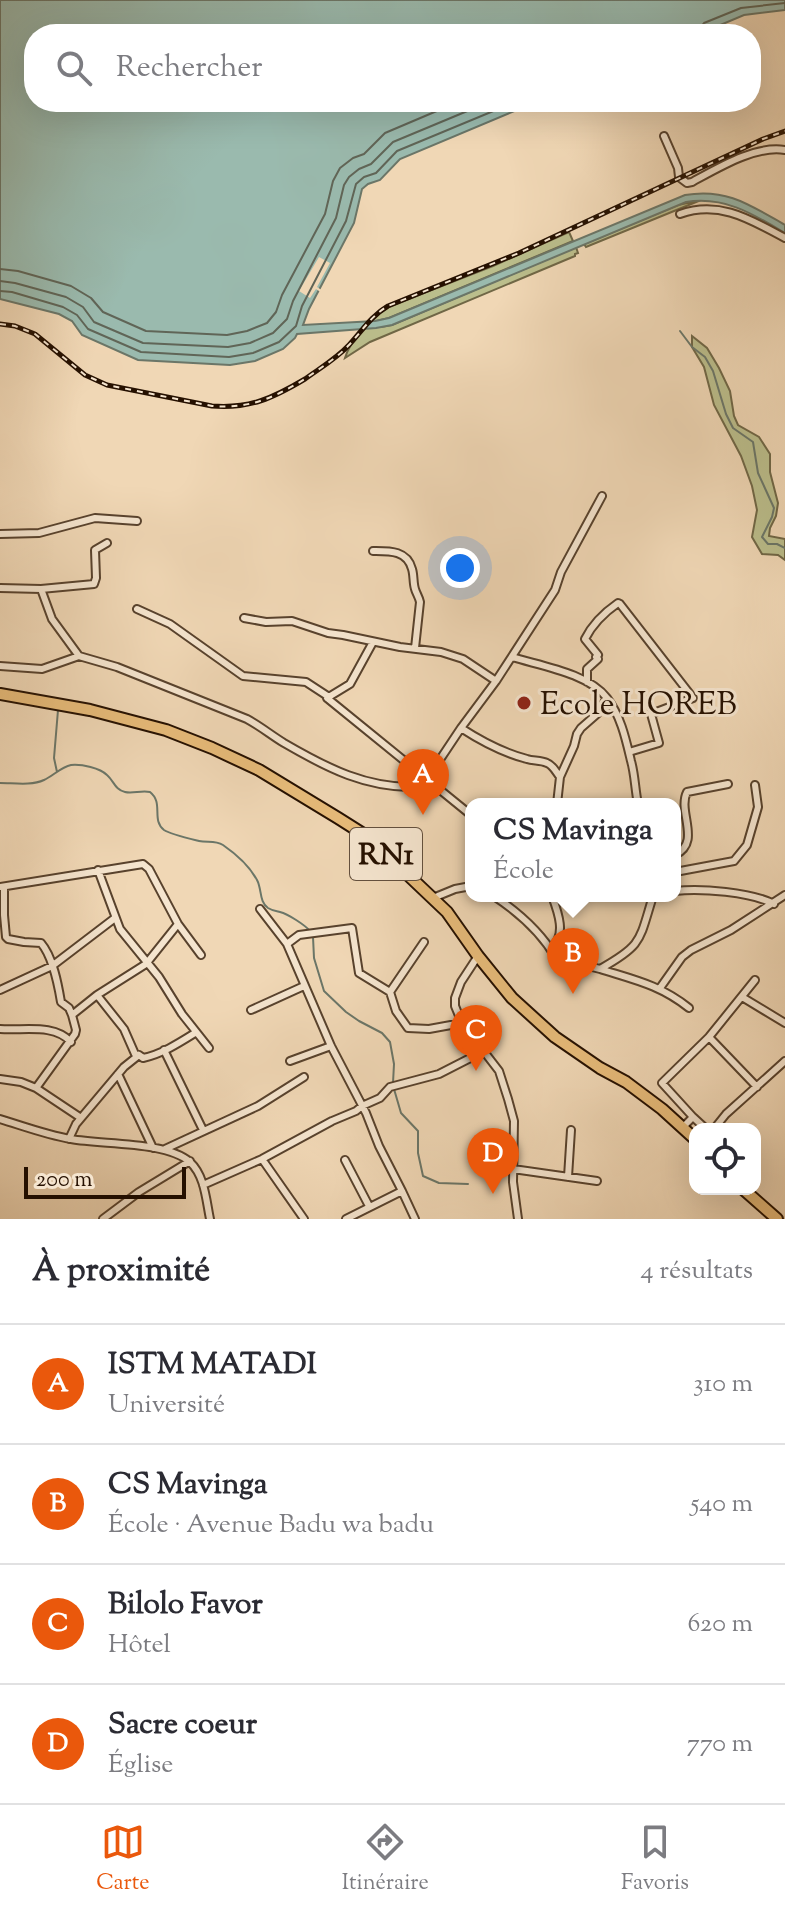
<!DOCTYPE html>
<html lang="fr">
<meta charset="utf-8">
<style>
body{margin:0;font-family:"Sorts Mill Goudy",serif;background:#f2f2f3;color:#2b2b33}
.controls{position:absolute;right:24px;bottom:24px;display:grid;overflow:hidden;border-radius:16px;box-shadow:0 8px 32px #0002}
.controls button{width:72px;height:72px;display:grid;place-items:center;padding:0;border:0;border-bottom:2px solid #e1e1e2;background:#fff;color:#2b2b33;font:40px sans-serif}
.scale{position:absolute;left:24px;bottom:20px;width:162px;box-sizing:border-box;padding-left:8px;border:4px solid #251000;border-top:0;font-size:22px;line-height:28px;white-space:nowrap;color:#251000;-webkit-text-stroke:6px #f5e5cf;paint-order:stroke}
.you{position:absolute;left:460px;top:568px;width:28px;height:28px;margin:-20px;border:6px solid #fff;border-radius:50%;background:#1a73e8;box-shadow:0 0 0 12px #1a73e833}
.badge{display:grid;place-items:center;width:52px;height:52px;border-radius:50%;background:#ea580c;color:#fff;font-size:26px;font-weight:700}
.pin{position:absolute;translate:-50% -66px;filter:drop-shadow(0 2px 4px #0008)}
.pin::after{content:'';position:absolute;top:42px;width:28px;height:24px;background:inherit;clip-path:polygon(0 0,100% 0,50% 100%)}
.popup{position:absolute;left:465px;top:798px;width:216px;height:104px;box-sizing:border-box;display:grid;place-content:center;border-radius:16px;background:#fff;filter:drop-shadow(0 2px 6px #0005);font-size:26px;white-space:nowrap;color:#7c7c81}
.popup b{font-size:30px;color:#2b2b33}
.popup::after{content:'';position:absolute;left:50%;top:100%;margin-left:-16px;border:16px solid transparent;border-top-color:#fff}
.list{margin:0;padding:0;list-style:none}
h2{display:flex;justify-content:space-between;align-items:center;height:104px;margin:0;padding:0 32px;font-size:34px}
h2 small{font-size:26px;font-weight:400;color:#7c7c81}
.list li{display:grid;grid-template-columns:52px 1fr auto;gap:24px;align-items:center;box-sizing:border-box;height:120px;padding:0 32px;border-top:2px solid #e1e1e2}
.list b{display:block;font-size:30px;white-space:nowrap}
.list p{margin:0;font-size:26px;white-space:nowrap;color:#7c7c81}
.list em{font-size:26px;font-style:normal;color:#7c7c81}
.icon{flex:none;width:44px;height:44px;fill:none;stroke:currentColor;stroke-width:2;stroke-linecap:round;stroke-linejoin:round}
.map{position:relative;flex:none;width:785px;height:1219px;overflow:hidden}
.search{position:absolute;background:#fff;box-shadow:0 8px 32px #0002;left:24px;right:24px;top:24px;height:88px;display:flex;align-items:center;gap:20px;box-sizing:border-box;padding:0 28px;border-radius:32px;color:#7c7c81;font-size:30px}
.sheet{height:584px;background:#fff}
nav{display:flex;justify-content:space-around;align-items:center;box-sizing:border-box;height:112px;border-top:2px solid #e1e1e2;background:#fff;font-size:22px;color:#7c7c81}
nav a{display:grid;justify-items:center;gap:4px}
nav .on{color:#ea580c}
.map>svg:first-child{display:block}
.green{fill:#bbbe8c;stroke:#706746;stroke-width:2}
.water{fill:#9abaae;stroke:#6b7668;stroke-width:2}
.pier{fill:#f0d7b5}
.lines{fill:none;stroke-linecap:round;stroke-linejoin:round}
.shore{stroke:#606557;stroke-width:2}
.stream{stroke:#6b7668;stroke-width:2}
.minor-casing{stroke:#58422d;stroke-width:10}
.trunk-casing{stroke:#251000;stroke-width:14}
.minor{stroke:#f5e5cf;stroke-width:6}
.trunk{stroke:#e8bc7a;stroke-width:10}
.rail-casing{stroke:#251000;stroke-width:5}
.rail{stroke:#f5e5cf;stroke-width:2;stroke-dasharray:6;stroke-linecap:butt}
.poi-dot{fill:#8f2418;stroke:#f5e5cf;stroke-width:3}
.labels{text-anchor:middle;stroke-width:6;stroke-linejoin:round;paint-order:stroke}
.shield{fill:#f5e5cf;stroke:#63503e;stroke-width:2}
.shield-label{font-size:30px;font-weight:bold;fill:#251000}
.poi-label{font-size:32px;fill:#251000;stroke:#f5e5cf;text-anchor:start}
</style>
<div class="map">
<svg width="785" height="1219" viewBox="0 0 785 1219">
<rect width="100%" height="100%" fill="#f0d7b5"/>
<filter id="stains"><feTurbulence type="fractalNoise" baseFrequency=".0025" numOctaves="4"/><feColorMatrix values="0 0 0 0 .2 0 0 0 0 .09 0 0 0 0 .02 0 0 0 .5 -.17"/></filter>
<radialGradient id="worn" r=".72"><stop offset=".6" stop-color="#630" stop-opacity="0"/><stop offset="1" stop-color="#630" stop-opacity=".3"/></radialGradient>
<path class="green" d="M 701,200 L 586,247 L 584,244 L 678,205 Z
M 569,232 L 573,241 L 389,318 L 376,321 L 381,327 L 392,325 L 576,247 L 578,253 L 575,254 L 575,256 L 370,342 L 345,358 C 351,338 371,319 388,307 L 493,266 Z
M 692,336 L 707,348 L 719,368 L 730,391 L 734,416 L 738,425 L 759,437 L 770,454 L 770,472 L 778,503 L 776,516 L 770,528 L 769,536 L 785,539 L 785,560 L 778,555 L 762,554 L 752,537 L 757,510 L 752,486 L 741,456 L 714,405 L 704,367 L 692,347 Z"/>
<path class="water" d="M 0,0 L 785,0 L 785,10 L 744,15 L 699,34 L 34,34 L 34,102 L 536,102 L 400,159 L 380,180 L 368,184 L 362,189 L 354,223 L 309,309 L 303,325 L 375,321 L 389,318 L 685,195 C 727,188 750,205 785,225 L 785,233 C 753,214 725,196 686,202 L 392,325 L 376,328 L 297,334 L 295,338 L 283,349 L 255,361 L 230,365 L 138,360 L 82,335 L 72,321 L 59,314 L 0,299 Z"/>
<path class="pier" d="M 319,257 L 330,263 L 317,287 L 323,291 L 322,293 L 316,289 L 310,298 L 299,291 Z"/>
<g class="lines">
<path class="shore" d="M 699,34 L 700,28 L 704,23 L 741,8 L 785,3
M 0,269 L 18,271 L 71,286 L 91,298 L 103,312 L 146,331 L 227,335 L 247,331 L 267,323 L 276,312 L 282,295 L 325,214 L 333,181 L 340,168 L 353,158 L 364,154 L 385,133 L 458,102
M 0,281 L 15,283 L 66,297 L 83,307 L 94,322 L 143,343 L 228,347 L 250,343 L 273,333 L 287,319 L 293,301 L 336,218 L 344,185 L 349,177 L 359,169 L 371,164 L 393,142 L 489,102
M 0,291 L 12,292 L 63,307 L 77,315 L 88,329 L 141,352 L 229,357 L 253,353 L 279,342 L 296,326 L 302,306 L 346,221 L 356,184 L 364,177 L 376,173 L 397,151 L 515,102"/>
<path class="stream" d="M 680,331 L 692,347 L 705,357 L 713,371 L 726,414 L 733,428 L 753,442 L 758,473 L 774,508 L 772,517 L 762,537 L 768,544 L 777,544 L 785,548
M 57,772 L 54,758 L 58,710
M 0,783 C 14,783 31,786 44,780 C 53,776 61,767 71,765 C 82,764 100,768 107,775 C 114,781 115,790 125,792 C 133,794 141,790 150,792 C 164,803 151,820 164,830 C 170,834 191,839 199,841 C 207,843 215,840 223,845 C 236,854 250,867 257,880 C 262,889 259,902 268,908 C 273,911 275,911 280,912 C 288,914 305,925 310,931
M 313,937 L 314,958 L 324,991 L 346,1012 L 359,1021 L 382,1033 L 390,1042 L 394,1064 L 393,1083
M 394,1089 L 401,1113 L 418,1131 L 418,1153 L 423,1176 L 439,1183 L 468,1184"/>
<g class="minor-casing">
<path id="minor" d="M 664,136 L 678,168 L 679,177 L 687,183 L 692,182 C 718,168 755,145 785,150
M 680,214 C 720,200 751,220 785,238
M 0,534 L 39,533 L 95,518 L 137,521
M 373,551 C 389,551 407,550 412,569 C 414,575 413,583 415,589 C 416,593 419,597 420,602 L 415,648
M 0,588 L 41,589 L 52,619 L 79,656 L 117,667 L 247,719 C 260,726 271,735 284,743 C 327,768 367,789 419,787 L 427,779 L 461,728 L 496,681 L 555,590 L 561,572 L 602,496
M 41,589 L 94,584 L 96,578 L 95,550 L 107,543
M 137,609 L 170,624 L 243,676 L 306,682 L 329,697 L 327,698 L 471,815
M 244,618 L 266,622 L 292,621 L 328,633 L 343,635 L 400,647 L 441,652 L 463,659 L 496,681
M 512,657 C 541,666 588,673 607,698 C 621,716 626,740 631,761 C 635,775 635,790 638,804
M 0,666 L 42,669 L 79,656
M 587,682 L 587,669 L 598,659 L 596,657 L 598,655 L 585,639 C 592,625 605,612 618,603 L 620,604 L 693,698 L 651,714 L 659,743 L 629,752
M 327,698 L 350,684 L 373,642
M 461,728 C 481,741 504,753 527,759 C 533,761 541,760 547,763 C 553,765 556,772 560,777
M 557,804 L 560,777 L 574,746 L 577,734 L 581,728 L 597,714 L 607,698
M 675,855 C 702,842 677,812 687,792 L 728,784
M 98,870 L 120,929 L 159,977 L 182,1014 L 209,1048
M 675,872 L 734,861 L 747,845 L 758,807 L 755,785
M 0,887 L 143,864 L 149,869 L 178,924 L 201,955
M 4,887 L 4,915 L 6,937 L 8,939 L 24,942 L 41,943 C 53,957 58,984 61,1002 L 69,1008 L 72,1015
M 675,891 C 701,888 751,892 774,904
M 494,896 C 518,912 541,932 556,958 L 600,969 C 643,945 639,941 653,896
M 433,898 L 455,889 L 471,886
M 260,909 L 287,944 L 331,1046 L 366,1113 L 379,1146 L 402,1191 L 415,1219
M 287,944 L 299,935 L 352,928 L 359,973 L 390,992 L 396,1011 L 408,1028 L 429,1029 L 462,1023
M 551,948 C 567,936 558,912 552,896
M 478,956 L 461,982 L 455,998 L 455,1006 L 462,1023 L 499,1071 L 508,1099 L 514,1121 L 513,1182 L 518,1219
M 600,969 C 635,980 660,985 689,1008
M 660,988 L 682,957 L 691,950 L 731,930 L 785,895
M 0,990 L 52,966 L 115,918
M 390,992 L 424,942
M 742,997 L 785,1023
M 251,1010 L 304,986
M 0,1029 C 23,1031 54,1023 71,1042
M 709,1037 L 757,1087
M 164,1050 L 203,1130
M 139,1055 L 143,1058 C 162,1054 179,1043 195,1033
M 290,1061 L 331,1046
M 118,1074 L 153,1148
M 0,1079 L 21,1082 L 36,1088 L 81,1118
M 36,1088 L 75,1034 L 76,1030 L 72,1015 L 97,995
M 693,1117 L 662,1083 L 709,1037 L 755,980
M 0,1119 C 23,1126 47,1135 71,1139 C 103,1145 166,1141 190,1162 C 205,1176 206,1200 210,1219
M 683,1127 L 693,1117 L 706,1129
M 714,1129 L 726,1114 L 785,1061
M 69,1139 L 76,1124 L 124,1067 L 139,1055 L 135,1054 L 124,1029 L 97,995 L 146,964 L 178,924
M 165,1149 L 258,1106 L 304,1077
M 262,1159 L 304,1219
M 345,1160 L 369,1206
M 513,1169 L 597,1181
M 568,1177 L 571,1130
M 203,1185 L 262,1159 L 332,1121 L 356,1111 L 362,1106 L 380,1098 L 390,1087 L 439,1074 L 484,1051
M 103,1219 L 139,1192 L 190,1161
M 346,1219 L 402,1191"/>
</g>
<g class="trunk-casing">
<path id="trunk" d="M 0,694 L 90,710 L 166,730 L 212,748 L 259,770 L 338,818 L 368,837 L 447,912 L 478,956 L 512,998 L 555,1037 L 600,1068 L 626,1082 L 662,1109 L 695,1139
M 743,1189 L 777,1219"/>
</g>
<use href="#minor" class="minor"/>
<use href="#trunk" class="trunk"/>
<g class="rail-casing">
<path id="rail" d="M 0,324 L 15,326 L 35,334 L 85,375 L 107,385 L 212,406 C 250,409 273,398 305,379 C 320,368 336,359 349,345 C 362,331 371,316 388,306 L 519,253 L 763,139 L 785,131"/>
</g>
<use href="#rail" class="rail"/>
</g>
<circle class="poi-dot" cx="524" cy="703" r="8"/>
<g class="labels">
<rect class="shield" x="350" y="828" width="72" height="52" rx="6"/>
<g class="shield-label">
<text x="386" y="864">RN1</text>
</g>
<g class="poi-label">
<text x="540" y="714">Ecole HOREB</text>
</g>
</g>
<rect width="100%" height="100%" filter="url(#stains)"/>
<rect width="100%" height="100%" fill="url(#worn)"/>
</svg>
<div class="controls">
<button><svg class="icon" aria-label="locate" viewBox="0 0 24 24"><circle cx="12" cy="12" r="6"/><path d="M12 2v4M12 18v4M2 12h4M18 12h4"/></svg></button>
</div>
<div class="scale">200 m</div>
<div class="you"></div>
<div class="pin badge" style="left:423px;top:815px">A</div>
<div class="pin badge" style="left:573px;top:994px">B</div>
<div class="popup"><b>CS Mavinga</b>École</div>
<div class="pin badge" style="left:476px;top:1071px">C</div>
<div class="pin badge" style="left:493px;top:1194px">D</div>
<div class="search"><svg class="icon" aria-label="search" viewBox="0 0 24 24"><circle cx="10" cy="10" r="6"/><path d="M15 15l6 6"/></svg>Rechercher</div>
</div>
<section class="sheet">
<h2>À proximité<small>4 résultats</small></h2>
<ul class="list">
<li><span class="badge">A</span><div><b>ISTM MATADI</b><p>Université</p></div><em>310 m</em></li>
<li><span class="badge">B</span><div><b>CS Mavinga</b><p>École · Avenue Badu wa badu</p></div><em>540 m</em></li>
<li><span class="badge">C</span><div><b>Bilolo Favor</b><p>Hôtel</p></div><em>620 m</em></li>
<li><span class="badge">D</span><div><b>Sacre coeur</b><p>Église</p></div><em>770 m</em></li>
</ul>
</section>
<nav>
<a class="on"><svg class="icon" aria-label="map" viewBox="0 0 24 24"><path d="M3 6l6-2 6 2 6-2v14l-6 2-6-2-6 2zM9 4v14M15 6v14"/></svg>Carte</a>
<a><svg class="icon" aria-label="directions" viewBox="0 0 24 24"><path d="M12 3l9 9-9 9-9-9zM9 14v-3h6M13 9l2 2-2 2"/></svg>Itinéraire</a>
<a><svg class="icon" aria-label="saved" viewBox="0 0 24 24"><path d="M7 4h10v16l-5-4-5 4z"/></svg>Favoris</a>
</nav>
